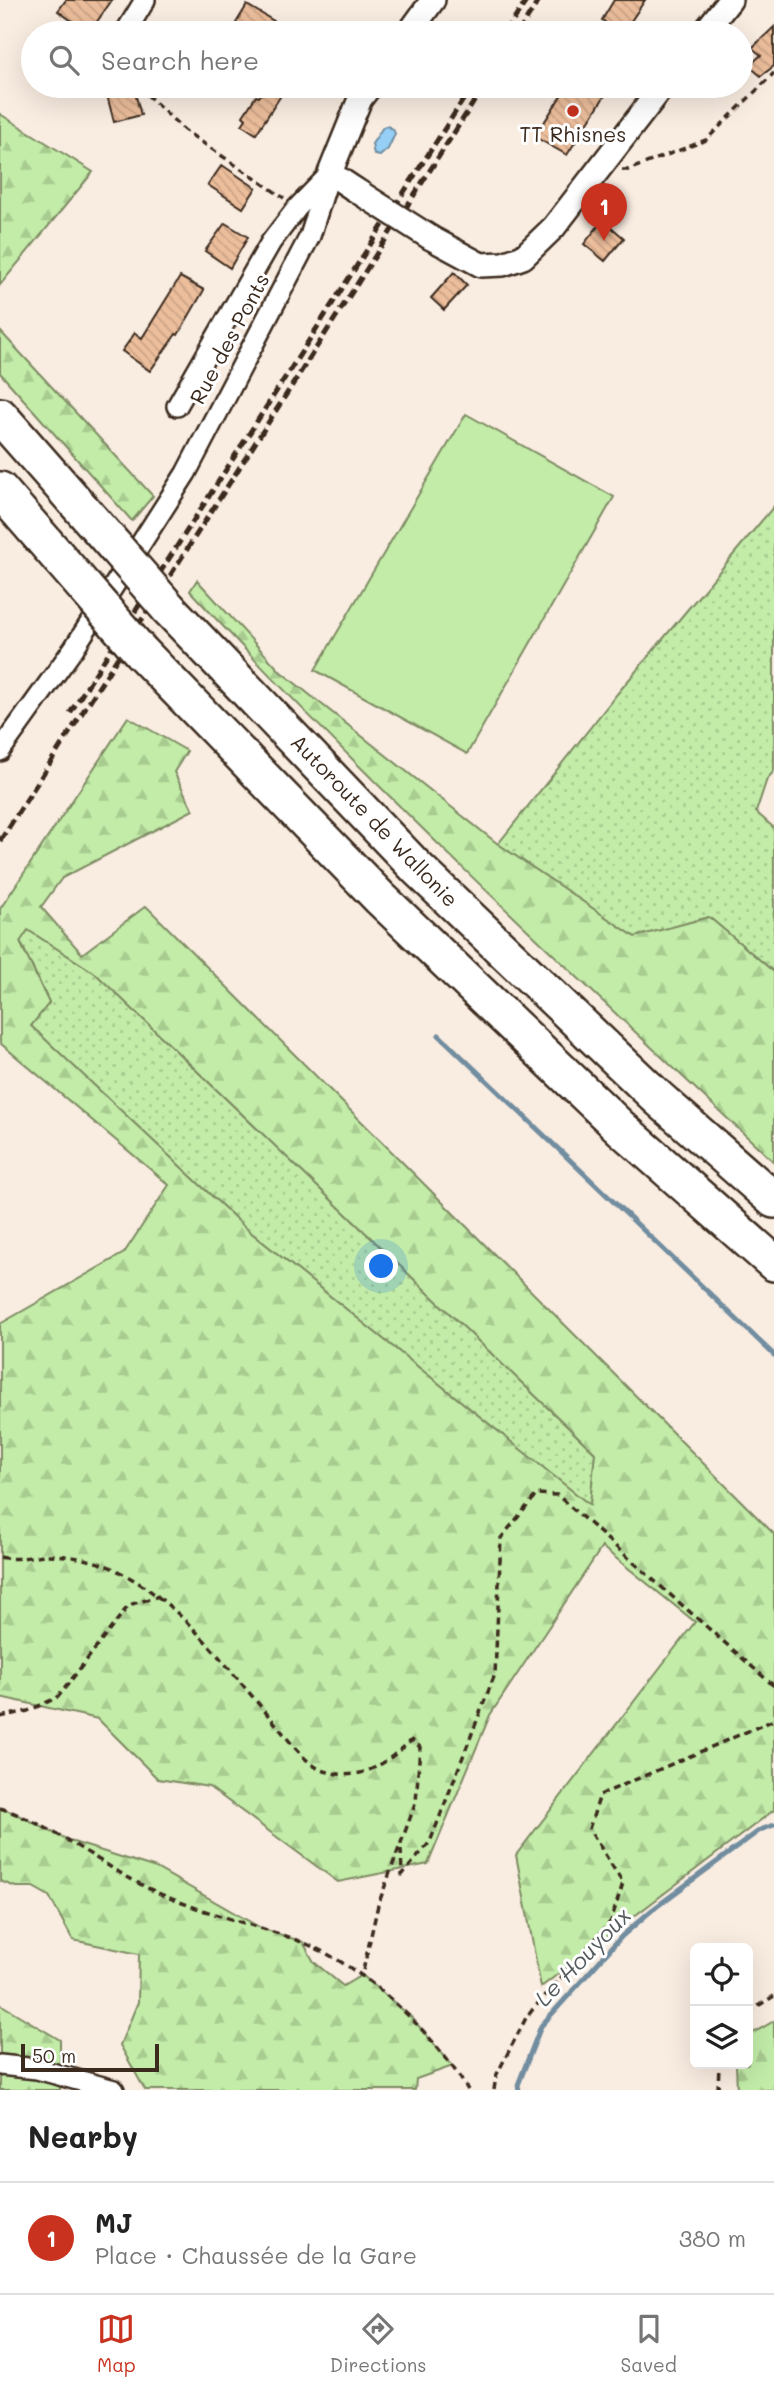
<!DOCTYPE html>
<meta charset="utf-8">
<style>
body{margin:0;font-family:Mali,sans-serif;background:#f2f2f2;color:#222}
.controls{position:absolute;right:21px;bottom:21px;display:grid;overflow:hidden;border-radius:10px;box-shadow:0 7px 28px #0002}
.controls button{width:63px;height:63px;display:grid;place-items:center;padding:0;border:0;border-bottom:2px solid #e0e0e0;background:#fff;color:#222;font:35px sans-serif}
.scale{position:absolute;left:21px;bottom:18px;width:138px;box-sizing:border-box;padding-left:7px;border:4px solid #3b2a1e;border-top:0;font-size:19px;line-height:24px;white-space:nowrap;color:#3b2a1e;-webkit-text-stroke:5px #fff;paint-order:stroke}
.you{position:absolute;left:382px;top:1267px;width:24px;height:24px;margin:-18px;border:5px solid #fff;border-radius:50%;background:#1a73e8;box-shadow:0 0 0 10px #1a73e833}
.badge{display:grid;place-items:center;width:46px;height:46px;border-radius:50%;background:#c8321e;color:#fff;font-size:23px;font-weight:700}
.pin{position:absolute;translate:-50% -58px;filter:drop-shadow(0 2px 4px #0008)}
.pin::after{content:'';position:absolute;top:37px;width:24px;height:21px;background:inherit;clip-path:polygon(0 0,100% 0,50% 100%)}
.list{margin:0;padding:0;list-style:none}
h2{display:flex;justify-content:space-between;align-items:center;height:91px;margin:0;padding:0 28px;font-size:30px}
h2 small{font-size:23px;font-weight:400;color:#767676}
.list li{display:grid;grid-template-columns:46px 1fr auto;gap:21px;align-items:center;box-sizing:border-box;height:112px;padding:0 28px;border-top:2px solid #e0e0e0}
.list b{display:block;font-size:26px;white-space:nowrap}
.list p{margin:0;font-size:23px;white-space:nowrap;color:#767676}
.list em{font-size:23px;font-style:normal;color:#767676}
.icon{flex:none;width:38px;height:38px;fill:none;stroke:currentColor;stroke-width:2;stroke-linecap:round;stroke-linejoin:round}
.map{position:relative;flex:none;width:774px;height:2090px;overflow:hidden}
.search{position:absolute;background:#fff;box-shadow:0 7px 28px #0002;left:21px;right:21px;top:21px;height:77px;display:flex;align-items:center;gap:18px;box-sizing:border-box;padding:0 24px;border-radius:38px;color:#767676;font-size:26px}
.sheet{height:203px;background:#fff}
nav{display:flex;justify-content:space-around;align-items:center;box-sizing:border-box;height:98px;border-top:2px solid #e0e0e0;background:#fff;font-size:19px;color:#767676}
nav a{display:grid;justify-items:center;gap:4px}
nav .on{color:#c8321e}
.map>svg:first-child{display:block}
.grass{fill:url(#grass-dots);stroke:#7e8b63;stroke-width:2}
.forest{fill:url(#forest-firs);stroke:#7e8b63;stroke-width:2;fill-rule:evenodd}
.park{fill:#c2eca8;stroke:#7e8b63;stroke-width:2}
.water{fill:url(#water-ripples);stroke:#718d9f;stroke-width:2}
.lines{fill:none;stroke-linecap:round;stroke-linejoin:round}
.stream{stroke:#718d9f;stroke-width:5}
.building{fill:url(#building-back-hatch);stroke:#3b2a1e;stroke-width:2}
.minor-casing{stroke:#3b2a1e;stroke-width:24}
.tertiary-casing{stroke:#3b2a1e;stroke-width:28}
.motorway-casing{stroke:#3b2a1e;stroke-width:40}
.path{stroke:#3b2a1e;stroke-width:3.5;stroke-dasharray:7 5;stroke-linecap:butt}
.minor{stroke:#fff;stroke-width:19}
.tertiary{stroke:#fff;stroke-width:23}
.motorway{stroke:#fff;stroke-width:35}
.rail{stroke:#3b2a1e;stroke-width:5;stroke-dasharray:10 5;stroke-linecap:butt}
.tertiary-bridge-casing{stroke:#3b2a1e;stroke-width:28;stroke-linecap:butt}
.motorway-bridge-casing{stroke:#3b2a1e;stroke-width:40;stroke-linecap:butt}
.tertiary-bridge{stroke:#fff;stroke-width:23}
.motorway-bridge{stroke:#fff;stroke-width:35}
.poi-dot{fill:#c8321e;stroke:#fff;stroke-width:2.5}
.labels{text-anchor:middle;stroke-width:6;stroke-linejoin:round;paint-order:stroke}
.poi-label{font-size:21px;fill:#3b2a1e;stroke:#fff}
.street-label{font-size:21px;fill:#3b2a1e;stroke:#fff}
.water-label{font-size:23px;font-style:italic;fill:#565c5e;stroke:#fff}
</style>
<div class="map">
<svg width="774" height="2090" viewBox="0 0 774 2090">
<defs>
<pattern id="grass-dots" width="8" height="8" patternUnits="userSpaceOnUse" patternTransform="scale(1.75)"><rect width="8" height="8" fill="#c2eca8"/><path d="M2 2h.1M6 6h.1" fill="none" stroke="#a8cb90" stroke-width="1.8" stroke-linecap="round"/></pattern>
<pattern id="forest-firs" width="22" height="20" patternUnits="userSpaceOnUse" patternTransform="scale(1.75)"><rect width="22" height="20" fill="#c2eca8"/><path d="M5 1l3.5 6h-7zM16 11l3.5 6h-7z" fill="#a8cb90"/></pattern>
<pattern id="water-ripples" width="26" height="14" patternUnits="userSpaceOnUse" patternTransform="scale(1.75)"><rect width="26" height="14" fill="#95cff5"/><path d="M2 4q2-2 4 0t4 0M15 11q2-2 4 0t4 0" fill="none" stroke="#81b2d2"/></pattern>
<pattern id="building-back-hatch" width="6" height="6" patternUnits="userSpaceOnUse" patternTransform="scale(1.75)"><rect width="6" height="6" fill="#ecbe9c"/><path d="M-1 5l2 2M0 0l6 6M5-1l2 2" fill="none" stroke="#cba386"/></pattern>
</defs>
<rect width="100%" height="100%" fill="#f9ece1"/>
<filter id="ink" filterUnits="userSpaceOnUse"><feTurbulence type="fractalNoise" baseFrequency=".0143" numOctaves="2"/><feDisplacementMap in="SourceGraphic" scale="14" xChannelSelector="R" yChannelSelector="G"/><feConvolveMatrix kernelMatrix="1 2 1 2 8 2 1 2 1" color-interpolation-filters="sRGB"/></filter>
<g filter="url(#ink)">
<path class="grass" d="M 774,506 L 774,771 L 767,779 L 756,812 L 774,828 L 774,972 L 709,917 L 635,937 L 498,844 L 617,694 Z
M 28,930 L 95,973 L 595,1453 L 590,1506 L 249,1231 L 31,1026 L 49,1002 L 20,941 Z"/>
<path class="forest" d="M 0,114 L 93,172 L 0,285 Z
M 0,331 L 153,496 L 132,521 L 0,373 Z
M 197,580 L 281,672 L 498,844 L 635,937 L 709,917 L 774,972 L 774,1162 C 575,976 375,790 190,591 Z
M 128,717 L 187,751 L 174,772 L 193,810 L 62,878 L 41,907 L 82,954 L 146,906 L 774,1534 L 774,1810 L 541,1987 L 516,1855 L 695,1622 L 602,1547 L 490,1715 L 428,1864 L 338,1882 L 209,1787 L 158,1779 L 98,1719 L 0,1697 L 0,1324 L 124,1253 L 169,1185 L 0,1043 L 0,909 ZM 28,930 L 95,973 L 595,1453 L 590,1505 L 249,1231 L 31,1026 L 49,1003 L 20,942 Z
M 0,1808 L 14,1813 L 70,1841 L 156,1868 L 261,1928 L 303,1942 L 314,1962 L 343,1986 L 362,1975 L 411,2017 L 453,2066 L 416,2079 L 415,2090 L 145,2090 L 120,2045 L 138,2002 L 139,1954 L 73,1940 L 49,1896 L 33,1887 L 16,1887 L 0,1881 Z
M 0,2004 L 60,2040 L 60,2090 L 0,2090 Z
M 774,2021 L 774,2090 L 737,2090 L 736,2064 L 748,2064 L 748,2036 Z"/>
<path class="park" d="M 466,414 L 614,497 L 467,754 L 315,670 Z"/>
<path class="water" d="M 387,126 L 393,129 L 395,134 L 388,149 L 380,156 L 374,155 L 372,144 L 383,127 Z"/>
<g class="lines">
<path class="stream" d="M 439,1035 L 774,1355
M 519,2090 L 518,2085 L 541,2026 L 622,1936 L 652,1910 L 760,1830 L 774,1825"/>
</g>
<path class="building" d="M 66,0 L 112,0 L 89,33 L 58,11 Z
M 614,0 L 645,0 L 623,33 L 599,33 L 605,22 L 602,20 Z
M 247,5 L 277,23 L 272,33 L 230,33 Z
M 774,27 L 774,66 L 761,76 L 749,66 L 761,55 L 752,48 Z
M 267,86 L 287,86 L 256,134 L 242,125 L 246,119 L 243,116 L 256,96 L 259,97 Z
M 567,86 L 611,86 L 567,155 L 535,137 Z
M 134,89 L 141,115 L 114,122 L 107,95 Z
M 222,165 L 256,188 L 243,208 L 208,185 Z
M 603,220 L 624,238 L 605,261 L 584,244 Z
M 225,223 L 248,237 L 230,268 L 205,251 Z
M 454,272 L 467,285 L 444,310 L 431,298 Z
M 180,277 L 204,290 L 178,335 L 176,334 L 150,371 L 122,351 L 135,333 L 142,338 Z"/>
<g class="lines">
<g class="minor-casing">
<path id="minor" d="M 125,33 L 145,0
M 177,406 L 271,242 L 297,208 L 327,177
M 0,751 L 74,648 L 186,473 L 310,236 L 330,173
M 0,2065 L 37,2069 L 114,2090"/>
</g>
<g class="tertiary-casing">
<path id="tertiary" d="M 409,33 L 433,0
M 704,33 L 730,0
M 354,189 L 330,173 L 360,99 L 370,86
M 431,238 L 481,265 L 503,264 L 523,257 L 554,227 L 663,86"/>
</g>
<g class="motorway-casing">
<path id="motorway" d="M 0,416 L 116,548
M 0,490 L 86,589
M 169,609 L 417,868 L 658,1098 L 774,1200
M 141,652 L 380,898 L 622,1129 L 774,1263"/>
</g>
<path class="path" d="M 138,86 L 184,130 L 284,198
M 622,170 L 628,170 L 706,140 L 774,73
M 0,1557 C 17,1561 30,1556 47,1555 C 68,1555 96,1560 114,1569 C 182,1602 226,1667 274,1722 C 285,1735 306,1765 322,1770 C 361,1784 384,1764 412,1740 L 420,1747 L 416,1802 L 378,1905 L 362,1975
M 0,1717 L 28,1711 L 58,1697 L 129,1605 L 159,1596
M 0,1808 C 56,1826 101,1866 154,1891 C 200,1913 251,1923 299,1941 C 365,1966 432,2031 468,2090
M 401,1849 L 402,1875 L 430,1842 L 495,1674 L 501,1538 L 537,1494 L 557,1495 L 774,1686
M 748,2012 L 774,1996
M 494,2090 L 496,2076 L 527,2016 L 611,1921 L 623,1883 L 589,1829 L 600,1795 L 774,1720
M 718,2090 L 719,2064"/>
<use href="#minor" class="minor"/>
<use href="#tertiary" class="tertiary"/>
<use href="#motorway" class="motorway"/>
<path class="rail" d="M 505,33 L 527,0
M 518,33 L 539,0
M 70,713 L 472,86
M 0,841 L 484,86"/>
<g class="tertiary-bridge-casing">
<path id="tertiary-bridge" d="M 354,189 L 431,238"/>
</g>
<g class="motorway-bridge-casing">
<path id="motorway-bridge" d="M 116,548 L 169,609
M 86,589 L 141,652"/>
</g>
<use href="#tertiary-bridge" class="tertiary-bridge"/>
<use href="#motorway-bridge" class="motorway-bridge"/>
</g>
</g>
<circle class="poi-dot" cx="573" cy="111" r="7"/>
<g class="labels">
<g class="poi-label">
<text x="573" y="142">TT Rhisnes</text>
</g>
<g class="street-label">
<text transform="translate(230 339) rotate(-62)" y="7">Rue des Ponts</text>
<text transform="translate(374 821) rotate(46)" y="7">Autoroute de Wallonie</text>
</g>
<g class="water-label">
<text transform="translate(583 1957) rotate(-46)" y="8">Le Houyoux</text>
</g>
</g>
</svg>
<div class="controls">
<button><svg class="icon" aria-label="locate" viewBox="0 0 24 24"><circle cx="12" cy="12" r="6"/><path d="M12 2v4M12 18v4M2 12h4M18 12h4"/></svg></button>
<button><svg class="icon" aria-label="layers" viewBox="0 0 24 24"><path d="M12 4l9 5-9 5-9-5zM3 14l9 5 9-5"/></svg></button>
</div>
<div class="scale">50 m</div>
<div class="you"></div>
<div class="pin badge" style="left:604px;top:241px">1</div>
<div class="search"><svg class="icon" aria-label="search" viewBox="0 0 24 24"><circle cx="10" cy="10" r="6"/><path d="M15 15l6 6"/></svg>Search here</div>
</div>
<section class="sheet">
<h2>Nearby<small></small></h2>
<ul class="list">
<li><span class="badge">1</span><div><b>MJ</b><p>Place · Chaussée de la Gare</p></div><em>380 m</em></li>
</ul>
</section>
<nav>
<a class="on"><svg class="icon" aria-label="map" viewBox="0 0 24 24"><path d="M3 6l6-2 6 2 6-2v14l-6 2-6-2-6 2zM9 4v14M15 6v14"/></svg>Map</a>
<a><svg class="icon" aria-label="directions" viewBox="0 0 24 24"><path d="M12 3l9 9-9 9-9-9zM9 14v-3h6M13 9l2 2-2 2"/></svg>Directions</a>
<a><svg class="icon" aria-label="saved" viewBox="0 0 24 24"><path d="M7 4h10v16l-5-4-5 4z"/></svg>Saved</a>
</nav>
